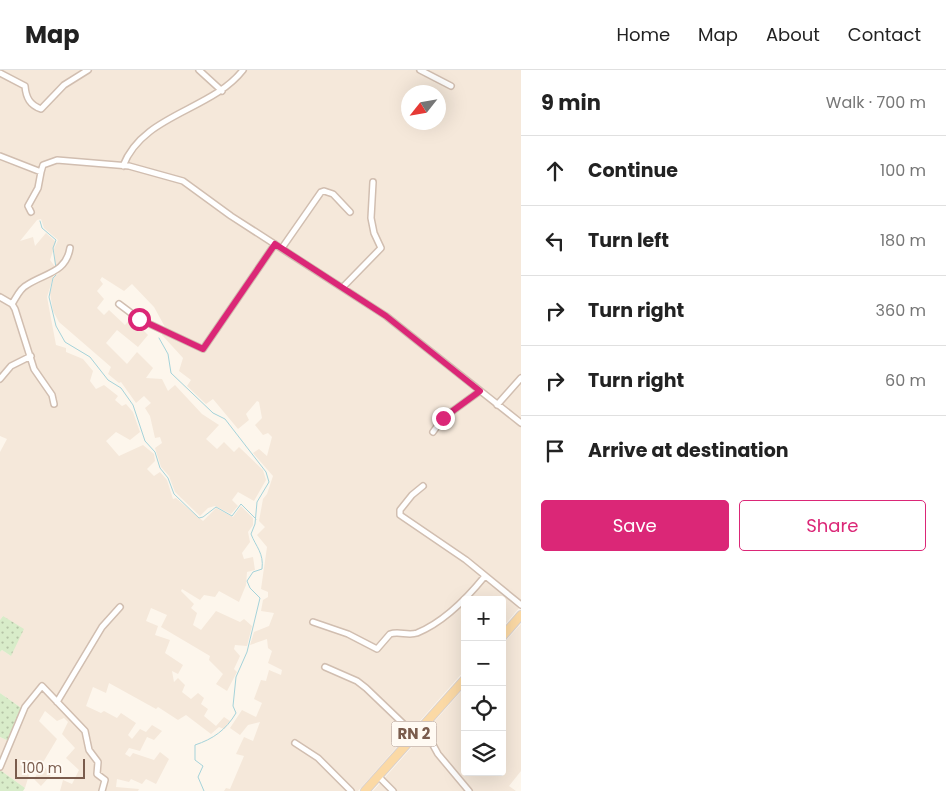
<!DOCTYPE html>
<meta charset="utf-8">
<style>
body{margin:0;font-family:Poppins,sans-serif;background:#f2f2f2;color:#222}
.controls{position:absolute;right:15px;bottom:15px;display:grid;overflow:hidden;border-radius:5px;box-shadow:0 5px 20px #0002}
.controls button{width:45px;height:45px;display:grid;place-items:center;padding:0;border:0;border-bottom:1px solid #e0e0e0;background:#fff;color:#222;font:25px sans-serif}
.compass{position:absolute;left:401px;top:15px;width:45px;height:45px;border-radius:50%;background:#fff;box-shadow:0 5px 20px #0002;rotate:239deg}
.scale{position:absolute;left:15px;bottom:12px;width:70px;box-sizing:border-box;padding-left:5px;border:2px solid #7a5c4d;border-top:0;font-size:14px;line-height:18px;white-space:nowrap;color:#7a5c4d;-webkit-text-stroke:4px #fffaf3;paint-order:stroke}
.stop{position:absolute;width:15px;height:15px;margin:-11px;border:4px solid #db2777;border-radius:50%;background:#fff}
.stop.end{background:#db2777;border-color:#fff;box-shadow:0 1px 5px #0008}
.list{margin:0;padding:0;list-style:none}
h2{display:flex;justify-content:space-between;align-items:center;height:65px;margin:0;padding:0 20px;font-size:21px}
h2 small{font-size:16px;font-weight:400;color:#767676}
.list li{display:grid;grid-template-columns:32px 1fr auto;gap:15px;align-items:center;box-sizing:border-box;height:70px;padding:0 20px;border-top:1px solid #e0e0e0}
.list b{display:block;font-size:19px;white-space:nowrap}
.list em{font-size:16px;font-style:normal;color:#767676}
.actions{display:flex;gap:10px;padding:15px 20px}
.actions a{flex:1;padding:11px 0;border:1px solid #db2777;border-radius:5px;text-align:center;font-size:18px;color:#db2777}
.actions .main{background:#db2777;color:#fff}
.icon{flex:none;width:28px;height:28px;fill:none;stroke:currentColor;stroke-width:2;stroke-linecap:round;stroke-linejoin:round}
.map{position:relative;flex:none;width:521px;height:721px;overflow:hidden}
header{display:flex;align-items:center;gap:30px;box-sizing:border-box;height:70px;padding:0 25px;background:#fff;border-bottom:1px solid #e0e0e0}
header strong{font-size:24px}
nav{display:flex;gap:28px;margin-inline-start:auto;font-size:18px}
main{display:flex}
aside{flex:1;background:#fff}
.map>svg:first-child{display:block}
.residential{fill:#f5e8da;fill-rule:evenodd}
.grass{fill:url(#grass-dots)}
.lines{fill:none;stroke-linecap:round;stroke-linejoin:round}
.stream{stroke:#a5d3da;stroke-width:1}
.street-casing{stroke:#d1beb0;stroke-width:8}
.primary-casing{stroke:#dad1cd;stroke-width:10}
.street{stroke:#fff;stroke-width:5}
.primary{stroke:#fbd9a5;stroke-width:8}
.route{stroke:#db2777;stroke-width:6}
.labels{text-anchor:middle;stroke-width:4;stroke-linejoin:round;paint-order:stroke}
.shield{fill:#fffaf3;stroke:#a28b7f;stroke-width:1}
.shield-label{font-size:15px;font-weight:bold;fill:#7a5c4d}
</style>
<header>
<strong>Map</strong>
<nav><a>Home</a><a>Map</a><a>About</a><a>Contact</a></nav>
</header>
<main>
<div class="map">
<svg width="521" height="721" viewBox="0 0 521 721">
<defs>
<pattern id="grass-dots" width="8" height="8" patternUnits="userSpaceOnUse" patternTransform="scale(1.25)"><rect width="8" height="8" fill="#d8ecc9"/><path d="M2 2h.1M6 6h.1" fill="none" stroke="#b4c2a5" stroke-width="1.8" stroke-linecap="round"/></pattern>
</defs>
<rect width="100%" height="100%" fill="#fdf6ec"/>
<path class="residential" d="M 0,0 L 521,0 L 521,536 L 502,558 L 502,530 L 465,530 L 465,600 L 358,721 L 224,721 L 226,718 L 230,719 L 244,686 L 236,684 L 244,667 L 253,671 L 260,652 L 248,655 L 240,665 L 230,658 L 242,640 L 256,647 L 262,633 L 254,629 L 261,610 L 266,611 L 269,600 L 281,605 L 282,600 L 268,593 L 272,581 L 268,578 L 267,569 L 250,575 L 254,562 L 269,556 L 274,543 L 261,541 L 263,530 L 268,527 L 268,522 L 261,519 L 267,477 L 257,465 L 265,457 L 259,451 L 263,429 L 267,424 L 273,406 L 253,383 L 259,379 L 267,386 L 272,367 L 268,363 L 263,365 L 255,355 L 262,348 L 259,332 L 257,331 L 246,344 L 249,350 L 238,359 L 213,329 L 206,334 L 187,316 L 191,310 L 179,301 L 183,288 L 162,265 L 165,257 L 154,237 L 132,214 L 124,221 L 102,207 L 100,210 L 103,214 L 97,221 L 104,229 L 97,238 L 104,245 L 109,240 L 125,255 L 131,248 L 148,265 L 138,277 L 117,260 L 106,273 L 127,294 L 137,282 L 153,298 L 146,308 L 162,309 L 168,321 L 175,315 L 202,344 L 219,355 L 206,369 L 217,379 L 224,372 L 234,382 L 239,377 L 263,400 L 266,410 L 254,431 L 238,422 L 232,430 L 238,436 L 231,444 L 215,436 L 208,438 L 200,446 L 175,422 L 169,406 L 161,397 L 155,378 L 162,373 L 160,367 L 155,368 L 150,346 L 145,338 L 151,333 L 144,326 L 136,333 L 121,312 L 119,313 L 108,304 L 111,297 L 59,252 L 53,241 L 50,223 L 54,207 L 59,203 L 55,195 L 54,179 L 58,170 L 44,158 L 41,149 L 37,150 L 20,171 L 33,167 L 35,176 L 46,163 L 56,172 L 50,190 L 56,198 L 47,227 L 56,275 L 66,278 L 66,282 L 83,289 L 93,301 L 90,311 L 96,319 L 104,315 L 118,326 L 115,330 L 122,336 L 126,334 L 133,342 L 140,362 L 130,370 L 116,362 L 106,371 L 119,386 L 143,375 L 154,384 L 155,391 L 147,399 L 154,406 L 160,402 L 167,410 L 173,429 L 176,428 L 203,451 L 216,438 L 233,447 L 241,436 L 253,448 L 253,455 L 248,462 L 250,472 L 242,483 L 244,489 L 253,487 L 255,500 L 247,502 L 246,515 L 239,532 L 219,521 L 215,527 L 204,525 L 200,530 L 182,519 L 181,521 L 194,534 L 191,538 L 197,543 L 193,555 L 201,560 L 216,541 L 240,552 L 244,549 L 252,556 L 247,576 L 235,575 L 234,579 L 240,586 L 234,599 L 237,602 L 227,621 L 216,614 L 223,604 L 209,590 L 210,586 L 161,557 L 167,545 L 151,538 L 146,551 L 158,556 L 155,565 L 170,570 L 165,583 L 183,595 L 178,604 L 172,601 L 174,612 L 178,608 L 185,615 L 182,622 L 191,629 L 198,623 L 204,628 L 201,634 L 208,639 L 204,646 L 216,656 L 224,647 L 230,651 L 224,659 L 219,657 L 211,664 L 186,645 L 178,650 L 158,637 L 156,639 L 109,613 L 106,623 L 93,617 L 86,636 L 101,643 L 104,641 L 117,648 L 121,643 L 136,653 L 128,665 L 132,669 L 140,659 L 146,662 L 152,655 L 162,661 L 154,670 L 147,667 L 140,681 L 129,678 L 125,684 L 130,687 L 133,683 L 154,690 L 160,682 L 169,689 L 156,714 L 146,709 L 142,714 L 131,709 L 129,712 L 117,709 L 116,717 L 139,719 L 138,721 L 60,721 L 63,710 L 72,714 L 79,700 L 66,688 L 75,678 L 62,664 L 68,652 L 64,648 L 57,651 L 45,641 L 39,651 L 57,669 L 42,694 L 51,705 L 41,716 L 34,709 L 40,699 L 33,691 L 28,696 L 29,705 L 25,718 L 0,700 L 0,667 L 13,673 L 27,642 L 0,623 L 0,582 L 2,580 L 11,586 L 3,546 L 0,550 L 0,382 L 7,369 L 0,366 ZM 408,22 L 438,22 L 438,52 L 408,52 Z
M 521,554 L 521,701 L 509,716 L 516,721 L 373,721 L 465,617 L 465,702 L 502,702 L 502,575 Z"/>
<path class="grass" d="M 3,546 L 24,559 L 11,586 L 2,580 L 0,582 L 0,550 Z
M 0,623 L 27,642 L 13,673 L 0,667 Z
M 0,700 L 25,718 L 23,721 L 0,721 Z"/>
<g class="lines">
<path class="stream" d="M 40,151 L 42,158 L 56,170 L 53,178 L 56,198
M 56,205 L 53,208 L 49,227 L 56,256 L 65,272 L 90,287 L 108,310 L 121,318 L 133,335 L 145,371 L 155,382 L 160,398 L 168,408 L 174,424 L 199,448 L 203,447 L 216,437 L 232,446 L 241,434 L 256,449
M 159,268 L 168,284 L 171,303 L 213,343 L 225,349 L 266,402 L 269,412 L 257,432 L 255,454 L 251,464 C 256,477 264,483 262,499 L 253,502 L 247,511 L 250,518 L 260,528 L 247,582 L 236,607 L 233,636 L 236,643 C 226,660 213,669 195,675 L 195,690 L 203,696 L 198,707 L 204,721"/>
<g class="street-casing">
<path id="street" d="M 199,0 L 222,21
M 420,0 L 451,16
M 0,3 L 25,16 C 26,28 30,35 41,39 L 64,15 L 88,0
M 0,86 L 41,102 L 43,95 L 57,90 L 129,96 L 183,111 L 231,146 L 386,246 L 521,353
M 123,96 C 143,44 211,41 243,0
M 31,142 L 28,136 L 38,118 L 41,102
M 282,178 L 321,122 L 324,121 L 333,124 L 350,142
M 343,217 L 381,178 L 374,163 L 371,148 L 373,112
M 0,227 L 12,234 L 15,239 L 34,299 L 52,325 L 54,334
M 12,234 C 16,228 20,218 27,215 C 45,203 66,203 70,178
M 119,234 L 139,249 L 203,279 L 275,174
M 0,309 L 11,296 L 31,286
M 497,335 L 521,308
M 433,362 L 443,348 L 480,321
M 423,416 L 412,425 L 400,440 L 400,445 L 466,490 L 521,535
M 313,552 L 348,564 L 377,579 L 390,564 C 399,561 408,566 417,563 C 444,552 468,527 485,506
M 325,597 L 357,611 L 366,618 L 414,664
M 57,632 L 102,557 L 120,537
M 422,655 L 438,684 L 469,721
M 295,673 L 318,688 L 351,721
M 0,697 L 25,637 L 42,616 L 85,661 L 89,680 L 98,692 L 97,704 L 105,710 L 102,721
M 378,706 L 393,721"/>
</g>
<g class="primary-casing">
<path id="primary" d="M 502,567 L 521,545
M 365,721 L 465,609"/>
</g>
<use href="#street" class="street"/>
<use href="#primary" class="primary"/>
</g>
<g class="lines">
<path class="route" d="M 139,249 L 203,279 L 275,174 L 386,246 L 480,321 L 443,348"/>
</g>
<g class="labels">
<rect class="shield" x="391.5" y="651.5" width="45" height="25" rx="4"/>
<g class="shield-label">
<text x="414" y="669">RN 2</text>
</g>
</g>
</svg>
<div class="controls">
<button>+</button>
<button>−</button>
<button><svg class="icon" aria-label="locate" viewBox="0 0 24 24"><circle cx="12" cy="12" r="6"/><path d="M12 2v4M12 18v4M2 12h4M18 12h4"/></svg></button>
<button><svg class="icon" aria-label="layers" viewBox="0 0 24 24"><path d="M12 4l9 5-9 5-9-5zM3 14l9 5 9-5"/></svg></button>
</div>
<svg class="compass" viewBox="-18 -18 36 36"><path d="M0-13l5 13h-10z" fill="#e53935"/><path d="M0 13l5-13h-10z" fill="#767676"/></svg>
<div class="scale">100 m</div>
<div class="stop" style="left:139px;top:249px"></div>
<div class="stop end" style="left:443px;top:348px"></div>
</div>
<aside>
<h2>9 min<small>Walk · 700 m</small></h2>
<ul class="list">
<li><svg class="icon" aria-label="ahead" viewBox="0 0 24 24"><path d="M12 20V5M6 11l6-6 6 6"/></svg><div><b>Continue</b></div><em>100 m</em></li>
<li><svg class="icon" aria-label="left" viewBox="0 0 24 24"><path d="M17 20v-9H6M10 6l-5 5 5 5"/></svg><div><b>Turn left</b></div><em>180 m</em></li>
<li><svg class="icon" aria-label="right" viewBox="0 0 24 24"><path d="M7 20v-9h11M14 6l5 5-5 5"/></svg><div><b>Turn right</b></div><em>360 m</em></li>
<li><svg class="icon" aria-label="right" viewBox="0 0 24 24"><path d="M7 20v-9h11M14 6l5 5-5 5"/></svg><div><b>Turn right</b></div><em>60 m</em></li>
<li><svg class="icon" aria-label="arrive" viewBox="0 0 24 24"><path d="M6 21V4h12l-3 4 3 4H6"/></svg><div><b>Arrive at destination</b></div></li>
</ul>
<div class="actions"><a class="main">Save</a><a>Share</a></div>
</aside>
</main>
